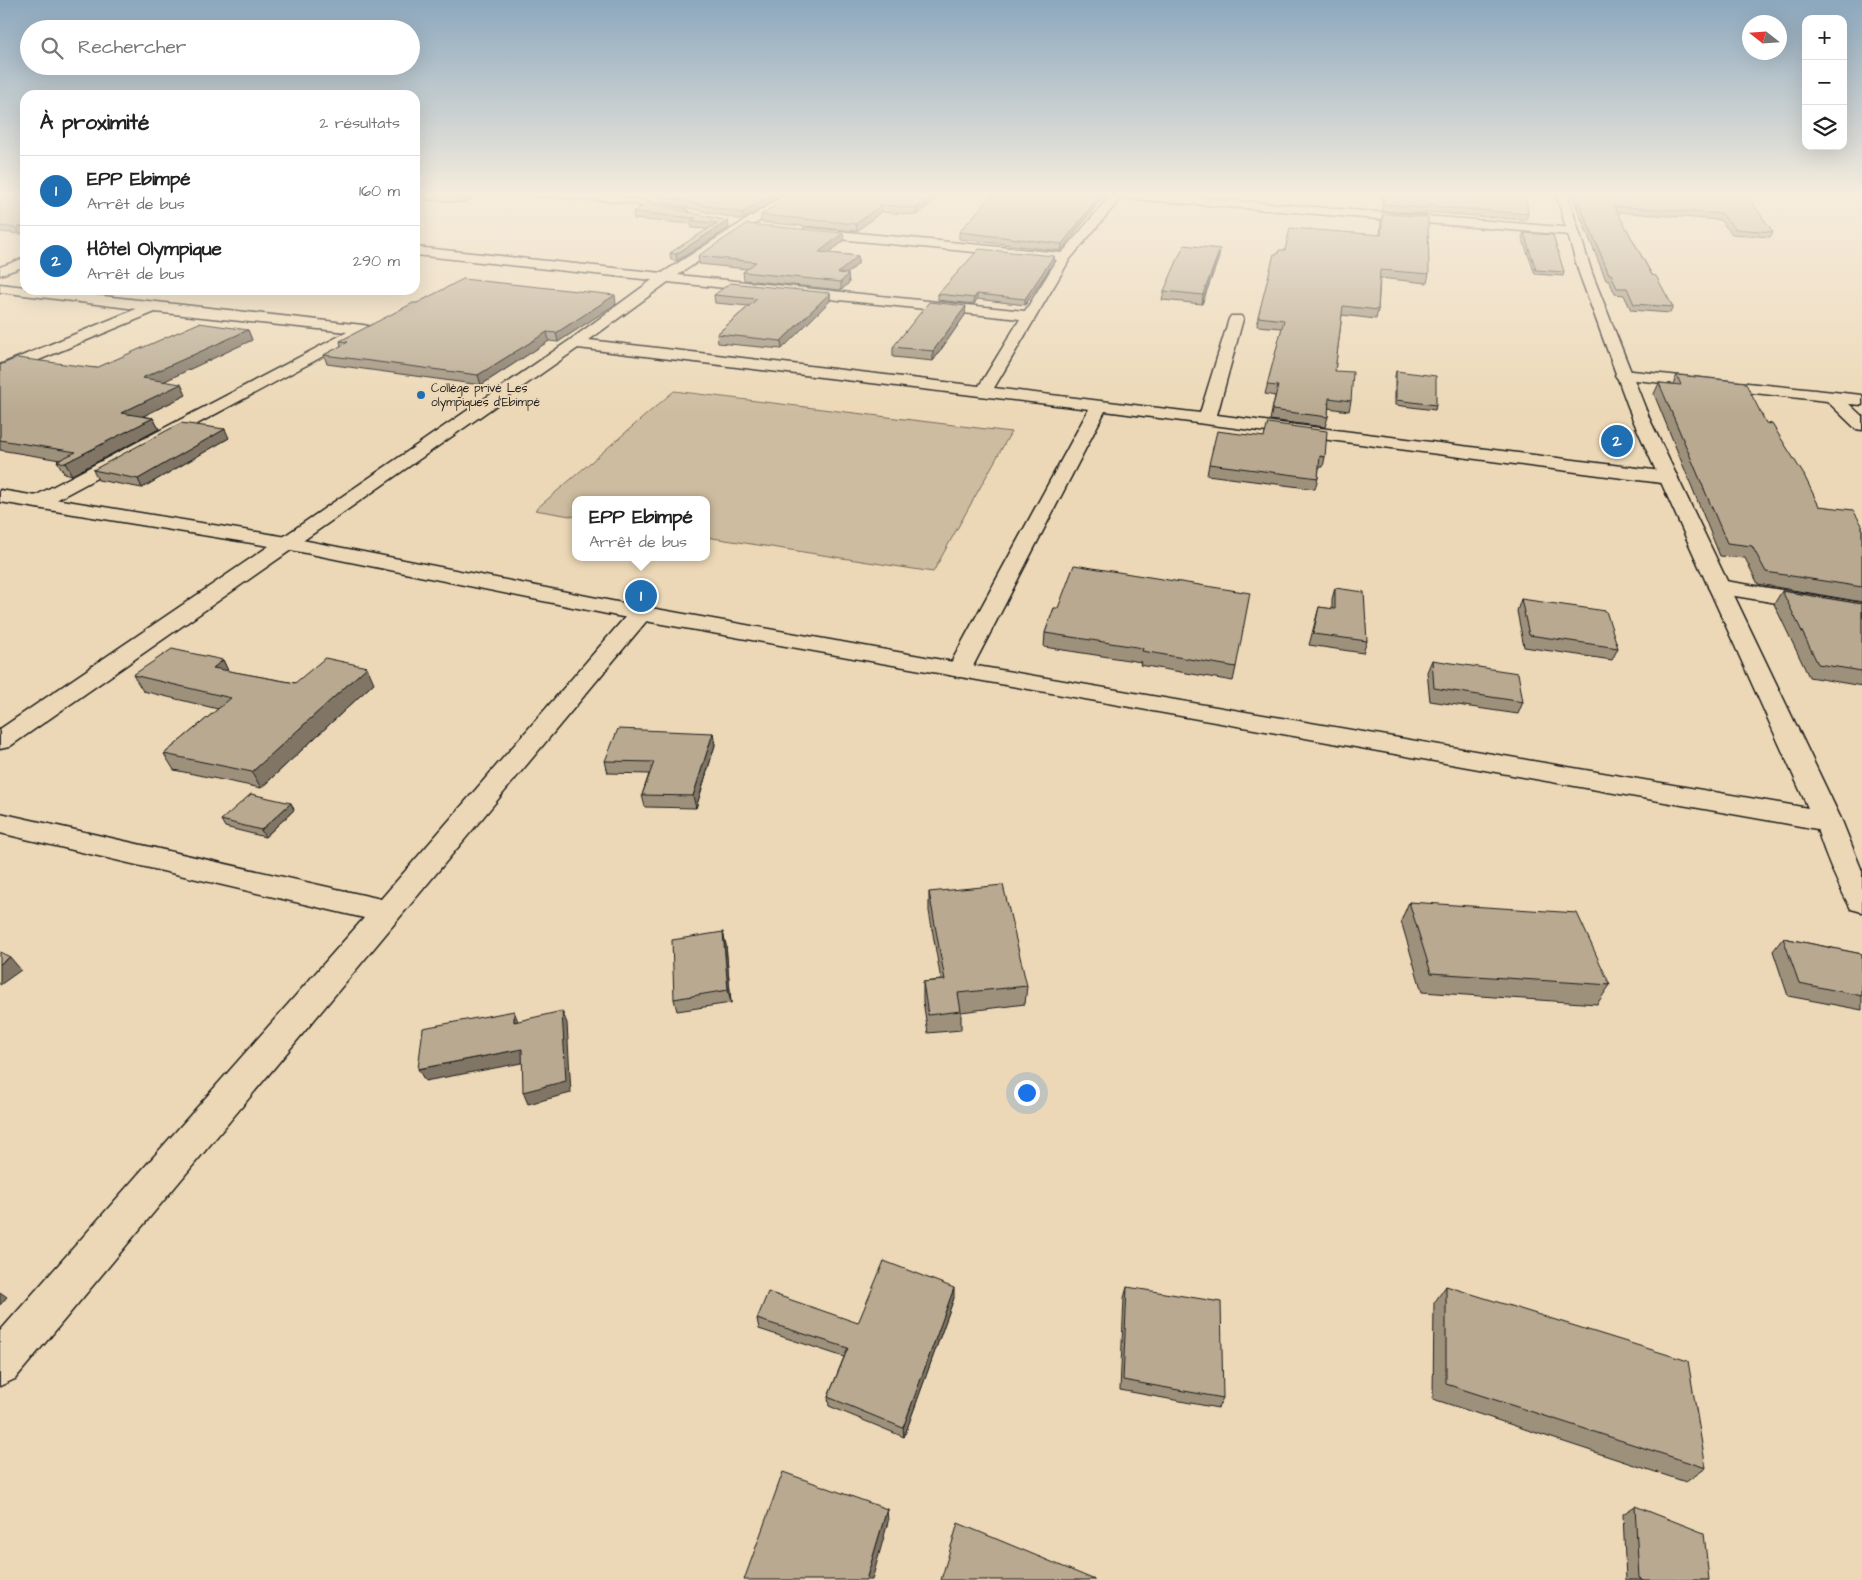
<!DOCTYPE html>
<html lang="fr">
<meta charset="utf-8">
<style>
body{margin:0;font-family:"Architects Daughter",sans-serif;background:#f2f2f2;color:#222}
.controls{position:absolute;right:15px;top:15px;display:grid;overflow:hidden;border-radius:10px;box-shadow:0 5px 20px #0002}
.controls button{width:45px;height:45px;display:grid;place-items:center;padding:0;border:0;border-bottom:1px solid #e0e0e0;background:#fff;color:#222;font:25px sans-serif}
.compass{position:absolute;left:1742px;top:15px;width:45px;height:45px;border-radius:50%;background:#fff;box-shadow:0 5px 20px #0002;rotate:287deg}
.you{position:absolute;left:1026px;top:1092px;width:18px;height:18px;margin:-12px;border:4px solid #fff;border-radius:50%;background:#1a73e8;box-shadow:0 0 0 8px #1a73e833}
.badge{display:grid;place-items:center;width:32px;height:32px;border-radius:50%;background:#1f6fb2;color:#fff;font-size:16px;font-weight:700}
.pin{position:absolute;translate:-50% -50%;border:2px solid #fff;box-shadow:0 1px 5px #0006}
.popup{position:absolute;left:572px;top:496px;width:138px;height:65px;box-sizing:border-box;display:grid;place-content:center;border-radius:10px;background:#fff;filter:drop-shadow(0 1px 4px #0005);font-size:16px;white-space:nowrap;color:#767676}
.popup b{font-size:19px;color:#222}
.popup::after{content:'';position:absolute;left:50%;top:100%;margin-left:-10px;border:10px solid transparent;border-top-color:#fff}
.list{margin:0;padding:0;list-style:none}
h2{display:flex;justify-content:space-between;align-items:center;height:65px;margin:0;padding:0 20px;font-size:21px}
h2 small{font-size:16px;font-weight:400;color:#767676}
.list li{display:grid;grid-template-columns:32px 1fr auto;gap:15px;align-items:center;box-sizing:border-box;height:70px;padding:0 20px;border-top:1px solid #e0e0e0}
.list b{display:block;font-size:19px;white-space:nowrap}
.list p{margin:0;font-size:16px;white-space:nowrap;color:#767676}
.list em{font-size:16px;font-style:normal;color:#767676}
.icon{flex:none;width:28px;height:28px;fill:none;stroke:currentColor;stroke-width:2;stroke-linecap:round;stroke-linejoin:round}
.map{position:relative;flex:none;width:1862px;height:1580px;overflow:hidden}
.search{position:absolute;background:#fff;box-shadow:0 5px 20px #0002;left:20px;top:20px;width:400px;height:55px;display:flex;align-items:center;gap:12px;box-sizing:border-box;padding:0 18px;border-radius:28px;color:#767676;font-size:19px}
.panel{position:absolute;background:#fff;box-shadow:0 5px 20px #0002;left:20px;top:90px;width:400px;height:205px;border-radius:15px}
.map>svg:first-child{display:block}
.green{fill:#cebca0;stroke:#756c5e}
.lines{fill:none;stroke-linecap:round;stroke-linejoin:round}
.minor-casing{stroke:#1c1c1c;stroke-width:3}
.tertiary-casing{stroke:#1c1c1c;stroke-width:3}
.minor{fill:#ecd8b6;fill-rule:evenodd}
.tertiary{fill:#ecd8b6;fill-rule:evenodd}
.wall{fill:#9e917c;stroke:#1c1c1c}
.shaded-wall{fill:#817665;stroke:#1c1c1c}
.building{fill:#b8a990;stroke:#1c1c1c}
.poi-dot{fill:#1f6fb2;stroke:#ecd8b6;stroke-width:2}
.labels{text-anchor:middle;stroke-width:4;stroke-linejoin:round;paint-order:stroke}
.far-poi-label{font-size:12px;fill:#1c1c1c;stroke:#ecd8b6;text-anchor:start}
</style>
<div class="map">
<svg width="1862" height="1580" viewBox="0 0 1862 1580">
<rect width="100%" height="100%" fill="#ecd8b6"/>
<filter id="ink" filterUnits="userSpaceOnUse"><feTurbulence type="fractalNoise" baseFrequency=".02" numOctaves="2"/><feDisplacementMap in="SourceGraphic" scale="10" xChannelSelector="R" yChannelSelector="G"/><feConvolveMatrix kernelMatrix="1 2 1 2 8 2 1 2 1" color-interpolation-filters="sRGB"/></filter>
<g filter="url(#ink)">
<path class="green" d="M 674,391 L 1011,432 L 933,572 L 706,537 L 706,500 L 576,500 L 576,517 L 535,510 Z"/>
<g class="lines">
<g class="minor-casing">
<path id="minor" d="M 532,193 C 586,190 634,197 686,210 L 688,212 L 682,215 L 625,202 L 538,196 Z
M 788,193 L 801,193 L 678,275 L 1025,311 L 1057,260 L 806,236 L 800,232 L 806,228 L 1062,253 L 1109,197 L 1097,195 L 1096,193 L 1139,193 L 1574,228 L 1576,231 L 1570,235 L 1121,198 L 1070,259 L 994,388 L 1200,413 L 1229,319 L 1231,316 L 1241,316 L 1243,319 L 1217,415 L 1669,472 L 1676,474 L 1678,478 L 1676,482 L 1669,484 L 1105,411 L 971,670 L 968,675 L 959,677 L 950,675 L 947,670 L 1089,409 L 578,348 L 294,547 L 287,549 L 280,547 L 277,543 L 280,539 L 570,340 L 652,280 L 415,255 L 415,247 L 662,273 ZM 668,282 L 1020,319 L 979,386 L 589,340 Z
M 25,258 L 25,266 L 0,275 L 0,267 Z
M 0,284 L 25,287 L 25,290 L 49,290 L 363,325 L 368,326 L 370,329 L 368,332 L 45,506 L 38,508 L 31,506 L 28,502 L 31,498 L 347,332 L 155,312 L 0,376 L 0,365 L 136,309 L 0,292 Z
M 1623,370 L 1862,395 L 1862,405 L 1849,404 L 1862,416 L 1862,430 L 1856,429 L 1827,401 L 1617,378 L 1615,375 L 1617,372 Z
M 1719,580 L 1862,603 L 1862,617 L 1711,592 L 1708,587 L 1711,582 Z
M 641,606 L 649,608 L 652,613 L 649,618 L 15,1379 L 0,1386 L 0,1331 L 364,918 L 0,833 L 0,813 L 381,899 L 633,608 Z"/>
</g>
<g class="tertiary-casing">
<path id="tertiary" d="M 1556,193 L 1567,193 L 1592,273 L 1650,420 L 1842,821 L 1862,871 L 1862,912 L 1851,909 C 1837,883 1826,857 1817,829 L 617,616 L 291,550 L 9,747 L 0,749 L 0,729 L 269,546 L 0,502 L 0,490 L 287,537 L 617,602 L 959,663 L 1808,808 L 1633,420 L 1579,273 Z"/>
</g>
<use href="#minor" class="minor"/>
<use href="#tertiary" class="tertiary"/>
</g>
<path class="wall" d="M 0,193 L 25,193 L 25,233 L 20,234 L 0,232 Z
M 415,193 L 487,193 L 462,203 L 415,199 Z
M 634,193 L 785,193 L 743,220 L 662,202 L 661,196 L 662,195 Z
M 794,193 L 943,193 L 917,215 L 881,212 L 857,231 L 761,222 L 761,215 Z
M 995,193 L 1103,193 L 1102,198 L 1061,251 L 959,239 L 959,232 Z
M 1383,193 L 1525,193 L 1528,214 L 1526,220 L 1426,212 L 1426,214 L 1382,211 Z
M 1571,193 L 1745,193 L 1773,232 L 1770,237 L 1732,234 L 1720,220 L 1617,212 L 1652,275 L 1673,307 L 1670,313 L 1631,310 L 1624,295 L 1615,294 L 1609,280 L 1606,280 Z
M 633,212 L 728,221 L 729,228 L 677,261 L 671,260 L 670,253 L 708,229 L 692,228 L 691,224 L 634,219 Z
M 1383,214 L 1429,274 L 1427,283 L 1380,278 L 1378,310 L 1376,319 L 1342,315 L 1335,371 L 1351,401 L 1349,411 L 1328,408 L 1328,417 L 1325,427 L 1270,420 L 1275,396 L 1265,394 L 1282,328 L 1257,326 L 1258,317 L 1278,254 L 1285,250 L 1380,235 L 1381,221 Z
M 1524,233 L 1564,272 L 1563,276 L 1535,274 L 1522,237 Z
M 844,241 L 828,253 L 858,256 L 858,264 L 847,274 L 848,274 L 849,283 L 841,290 L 744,280 L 743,272 L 747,269 L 699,264 L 698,256 Z
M 1054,256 L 1054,262 L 1025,305 L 977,299 L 974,304 L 938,300 L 938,294 Z
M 1219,257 L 1202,304 L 1162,300 L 1164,291 Z
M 830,293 L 830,301 L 782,349 L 718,343 L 717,334 L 749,306 L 715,303 L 714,295 Z
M 417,303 L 616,304 L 558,342 L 549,341 L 481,385 L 327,364 L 324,355 L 341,346 L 340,341 Z
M 965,315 L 933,361 L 893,357 L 893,347 Z
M 248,330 L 252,340 L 164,381 L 186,395 L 143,416 L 153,418 L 159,429 L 72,475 L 64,473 L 57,461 L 60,460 L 0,450 L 0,365 L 96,368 Z
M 1396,371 L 1436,405 L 1435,410 L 1395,405 L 1395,376 Z
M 1677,375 L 1766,423 L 1819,506 L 1862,525 L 1862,602 L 1758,584 L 1745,558 L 1720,556 L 1654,394 L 1659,383 L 1673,384 Z
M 1264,437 L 1325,457 L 1323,467 L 1319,467 L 1318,478 L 1315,489 L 1207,475 L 1209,464 Z
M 229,438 L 142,488 L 98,480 L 93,470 Z
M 1335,588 L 1367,641 L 1363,653 L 1309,645 L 1319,607 L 1332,609 L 1332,599 Z
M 1782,591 L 1862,604 L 1862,686 L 1809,677 L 1774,604 Z
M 1521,599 L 1618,648 L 1612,660 L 1524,647 L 1517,611 Z
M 1054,608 L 1236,667 L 1233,681 L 1140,665 L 1141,662 L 1044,647 L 1045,633 Z
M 223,660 L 228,671 L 295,683 L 374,683 L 261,788 L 174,770 L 164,754 L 218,709 L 143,691 L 133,675 Z
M 1432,660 L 1523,702 L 1518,714 L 1430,701 L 1427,672 Z
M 713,733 L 715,745 L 696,808 L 645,807 L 642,795 L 649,774 L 608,773 L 605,761 Z
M 291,803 L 294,810 L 265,837 L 225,827 L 221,820 Z
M 929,892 L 1027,986 L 1025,1004 L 961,1012 L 961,1030 L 928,1033 L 923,1001 L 923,982 L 941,980 L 929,911 Z
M 1409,902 L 1610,985 L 1597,1004 L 1422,992 L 1401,921 Z
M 723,932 L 726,945 L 731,1003 L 677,1011 L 674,999 Z
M 1783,938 L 1862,954 L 1862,1010 L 1788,996 L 1773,951 Z
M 1446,1286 L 1706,1468 L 1686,1482 L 1433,1399 L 1434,1303 Z
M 1127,1287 L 1223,1398 L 1218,1408 L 1120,1390 L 1124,1298 Z
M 954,1298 L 904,1437 L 829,1406 L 828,1397 L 844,1357 L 759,1329 L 757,1319 L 858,1323 Z
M 1635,1506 L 1709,1580 L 1626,1580 L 1623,1514 Z"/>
<path class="shaded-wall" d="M 470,193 L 487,193 L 462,203 L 460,197 Z
M 774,193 L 785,193 L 743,220 L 742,213 Z
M 935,193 L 943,193 L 917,215 L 917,208 Z
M 1102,193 L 1103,193 L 1102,198 L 1061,251 L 1062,244 Z
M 881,205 L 881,212 L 857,231 L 856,224 Z
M 728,221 L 729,228 L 677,261 L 676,254 Z
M 25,225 L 25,233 L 20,234 L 16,228 Z
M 843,233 L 844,241 L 819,260 L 819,252 Z
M 1220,249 L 1219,257 L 1202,304 L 1203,295 Z
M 858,256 L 858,264 L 838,281 L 838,273 Z
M 1054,256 L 1054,262 L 1025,305 L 1025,299 Z
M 848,274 L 849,283 L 841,290 L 841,282 Z
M 830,293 L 830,301 L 782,349 L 781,341 Z
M 977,294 L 977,299 L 974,304 L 974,298 Z
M 615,295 L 616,304 L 558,342 L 556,333 Z
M 966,306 L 965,315 L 933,361 L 933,351 Z
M 248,330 L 252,340 L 148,389 L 142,378 Z
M 547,332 L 549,341 L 481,385 L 478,375 Z
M 181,384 L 186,395 L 127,424 L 121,413 Z
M 153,418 L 159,429 L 72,475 L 65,463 Z
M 225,429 L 229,438 L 142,488 L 138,479 Z
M 223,660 L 231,677 L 213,668 Z
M 367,667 L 374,683 L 261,788 L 252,772 Z
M 713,733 L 715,745 L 696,808 L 693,796 Z
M 291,803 L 294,810 L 265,837 L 261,830 Z
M 723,932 L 726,945 L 731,1003 L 728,990 Z
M 10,957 L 21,970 L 0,985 L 0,964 Z
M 514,1011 L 519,1024 L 514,1022 Z
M 562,1011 L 567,1023 L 571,1093 L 528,1104 L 523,1092 Z
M 522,1049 L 527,1062 L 425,1081 L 418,1069 Z
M 954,1288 L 954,1298 L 904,1437 L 903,1428 Z
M 0,1292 L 7,1297 L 0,1305 Z
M 887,1509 L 888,1522 L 872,1580 L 866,1580 Z"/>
<path class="building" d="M 0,193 L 25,193 L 25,225 L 16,228 L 0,226 Z
M 415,193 L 470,193 L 460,197 Z
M 667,193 L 774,193 L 742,213 L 661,196 Z
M 794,193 L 935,193 L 917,208 L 881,205 L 856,224 L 761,215 Z
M 995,193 L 1102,193 L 1062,244 L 959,232 Z
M 1384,193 L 1525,193 L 1528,214 L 1427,206 L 1427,208 L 1383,204 Z
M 1575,193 L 1745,193 L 1773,232 L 1735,229 L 1722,214 L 1614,206 L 1652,275 L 1656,276 L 1673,307 L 1634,304 L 1627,288 L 1617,288 L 1611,274 L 1609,274 Z
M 648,203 L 728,221 L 676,254 L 670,253 L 717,223 L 691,221 L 696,218 L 633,212 Z
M 1383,214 L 1428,217 L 1429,274 L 1380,270 L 1378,310 L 1343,306 L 1335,371 L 1353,372 L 1351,401 L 1329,398 L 1328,417 L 1272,410 L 1278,386 L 1267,385 L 1284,320 L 1258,317 L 1274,254 L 1278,254 L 1279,250 L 1285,250 L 1290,228 L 1381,235 Z
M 747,224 L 843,233 L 819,252 L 858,256 L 838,273 L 848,274 L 841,282 L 743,272 L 756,262 L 698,256 Z
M 1524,233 L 1553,235 L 1564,272 L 1536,270 Z
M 1184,245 L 1220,249 L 1203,295 L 1164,291 Z
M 979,249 L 1054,256 L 1025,299 L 977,294 L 974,298 L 938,294 Z
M 463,279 L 615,295 L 556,333 L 547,332 L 478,375 L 324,355 L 348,342 L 340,341 L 413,303 L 417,303 Z
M 730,283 L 830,293 L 781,341 L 717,334 L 757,299 L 714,295 Z
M 929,302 L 966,306 L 933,351 L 893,347 Z
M 199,323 L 248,330 L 142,378 L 181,384 L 121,413 L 153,418 L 65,463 L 57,461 L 76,452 L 0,440 L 0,365 L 17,358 L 96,368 Z
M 1396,371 L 1436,376 L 1436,405 L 1396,400 Z
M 1677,375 L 1745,382 L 1766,423 L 1772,424 L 1804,475 L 1819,506 L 1853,510 L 1862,525 L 1862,587 L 1766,572 L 1752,546 L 1727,543 L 1659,383 L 1681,385 Z
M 181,423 L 225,429 L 138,479 L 93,470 Z
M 1268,423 L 1327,431 L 1325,457 L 1320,456 L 1318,478 L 1209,464 L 1217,431 L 1264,437 Z
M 1074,565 L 1250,593 L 1236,667 L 1142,651 L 1143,648 L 1045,633 L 1054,608 L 1058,608 Z
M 1335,588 L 1364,592 L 1367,641 L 1313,634 L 1319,607 L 1335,609 Z
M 1782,591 L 1862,604 L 1862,671 L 1818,664 Z
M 1521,599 L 1606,611 L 1618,648 L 1529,635 Z
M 172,649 L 223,660 L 213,668 L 295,683 L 325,658 L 367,667 L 252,772 L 164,754 L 231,698 L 133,675 Z
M 1432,660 L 1518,673 L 1523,702 L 1434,688 Z
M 618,729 L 713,733 L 693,796 L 642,795 L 654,762 L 605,761 Z
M 251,794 L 291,803 L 261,830 L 221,820 Z
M 1003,885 L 1027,986 L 958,993 L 961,1011 L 928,1015 L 923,982 L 945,980 L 929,892 Z
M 1409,902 L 1577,913 L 1610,985 L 1431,973 Z
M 723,932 L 728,990 L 674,999 L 672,940 Z
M 1783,938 L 1862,954 L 1862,996 L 1799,983 Z
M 0,952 L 10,957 L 0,964 Z
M 514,1011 L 514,1022 L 562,1011 L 566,1081 L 523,1092 L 522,1049 L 418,1069 L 423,1028 Z
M 884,1261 L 954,1288 L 903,1428 L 828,1397 L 848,1348 L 757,1319 L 768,1292 L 858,1323 Z
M 1446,1286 L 1688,1361 L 1706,1468 L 1446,1384 Z
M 1127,1287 L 1221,1302 L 1223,1398 L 1123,1380 Z
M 783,1472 L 887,1509 L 866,1580 L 744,1580 Z
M 1635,1506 L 1704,1533 L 1709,1580 L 1644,1580 L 1639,1578 Z
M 958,1523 L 1095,1580 L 941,1580 Z"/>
</g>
<linearGradient id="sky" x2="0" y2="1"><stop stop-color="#8ca8be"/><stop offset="0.47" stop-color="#f6edde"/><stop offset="1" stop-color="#f6edde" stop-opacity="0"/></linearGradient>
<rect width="1862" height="414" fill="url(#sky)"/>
<circle class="poi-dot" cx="421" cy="395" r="5"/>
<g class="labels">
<g class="far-poi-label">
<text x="431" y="392">Collège privé Les<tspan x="431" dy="14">olympiques d'Ebimpé</tspan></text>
</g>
</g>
</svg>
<div class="controls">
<button>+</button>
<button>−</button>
<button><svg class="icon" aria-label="layers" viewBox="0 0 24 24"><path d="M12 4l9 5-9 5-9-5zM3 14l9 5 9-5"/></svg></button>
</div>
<svg class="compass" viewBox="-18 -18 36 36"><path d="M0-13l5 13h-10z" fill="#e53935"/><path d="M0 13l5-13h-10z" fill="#767676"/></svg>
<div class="you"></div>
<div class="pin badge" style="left:641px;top:596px">1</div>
<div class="popup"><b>EPP Ebimpé</b>Arrêt de bus</div>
<div class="pin badge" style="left:1617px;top:441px">2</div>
<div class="search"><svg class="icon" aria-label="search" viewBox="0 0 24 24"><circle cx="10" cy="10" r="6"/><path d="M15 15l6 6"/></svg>Rechercher</div>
<section class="panel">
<h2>À proximité<small>2 résultats</small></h2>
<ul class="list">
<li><span class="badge">1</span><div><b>EPP Ebimpé</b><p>Arrêt de bus</p></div><em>160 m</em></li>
<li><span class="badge">2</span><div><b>Hôtel Olympique</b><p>Arrêt de bus</p></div><em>290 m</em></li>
</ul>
</section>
</div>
